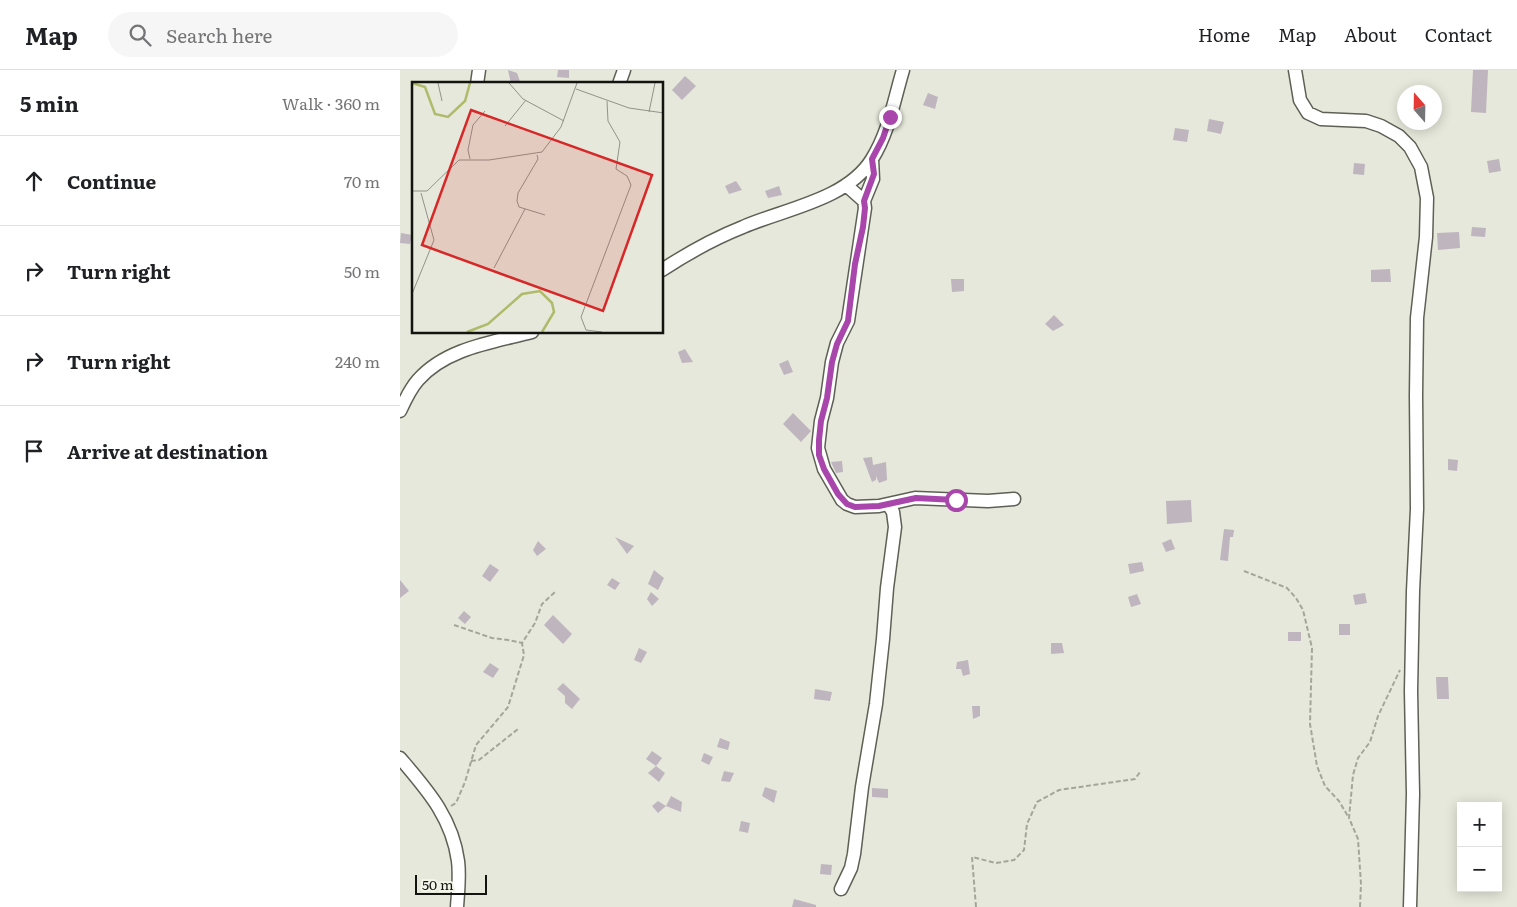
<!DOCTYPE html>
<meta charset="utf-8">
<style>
body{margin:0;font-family:Literata,serif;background:#f6f6f6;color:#202124}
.controls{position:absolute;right:15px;bottom:15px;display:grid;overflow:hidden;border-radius:0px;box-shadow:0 2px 12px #0003}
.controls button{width:45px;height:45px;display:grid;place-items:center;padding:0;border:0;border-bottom:1px solid #e0e0e0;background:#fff;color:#202124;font:25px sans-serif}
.compass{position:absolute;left:997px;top:15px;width:45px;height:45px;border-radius:50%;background:#fff;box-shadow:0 2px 12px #0003;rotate:340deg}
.scale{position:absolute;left:15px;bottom:12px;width:72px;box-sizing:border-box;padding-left:5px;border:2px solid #13130f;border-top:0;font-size:14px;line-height:18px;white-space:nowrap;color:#13130f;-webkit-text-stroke:4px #f3f5e8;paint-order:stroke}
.stop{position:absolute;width:15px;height:15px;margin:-11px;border:4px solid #a946ac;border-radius:50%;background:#fff}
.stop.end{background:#a946ac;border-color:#fff;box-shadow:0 1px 5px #0008}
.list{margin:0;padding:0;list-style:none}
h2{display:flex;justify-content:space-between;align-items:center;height:65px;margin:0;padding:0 20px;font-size:21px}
h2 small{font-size:16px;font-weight:400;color:#757577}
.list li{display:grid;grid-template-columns:32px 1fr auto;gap:15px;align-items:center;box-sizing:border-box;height:90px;padding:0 20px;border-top:1px solid #e0e0e0}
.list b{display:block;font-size:19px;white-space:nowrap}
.list em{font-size:16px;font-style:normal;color:#757577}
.icon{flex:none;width:28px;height:28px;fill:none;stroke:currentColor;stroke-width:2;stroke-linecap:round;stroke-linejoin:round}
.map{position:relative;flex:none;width:1117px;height:837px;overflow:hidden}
header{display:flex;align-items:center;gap:30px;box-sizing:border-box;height:70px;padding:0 25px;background:#fff;border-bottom:1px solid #e0e0e0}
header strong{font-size:24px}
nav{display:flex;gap:28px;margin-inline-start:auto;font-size:18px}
.search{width:350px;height:45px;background:#f6f6f6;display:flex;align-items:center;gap:12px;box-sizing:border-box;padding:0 18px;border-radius:28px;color:#757577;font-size:19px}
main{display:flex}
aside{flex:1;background:#fff}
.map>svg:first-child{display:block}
.building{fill:#beb5be}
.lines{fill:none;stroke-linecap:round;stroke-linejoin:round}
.minor-casing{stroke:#5e6055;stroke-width:15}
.path{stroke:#a4a69c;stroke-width:2;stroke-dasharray:5 2.5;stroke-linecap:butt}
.minor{stroke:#fff;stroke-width:12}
.route{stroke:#a946ac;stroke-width:6}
.inset-river{fill:none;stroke:#afbb6b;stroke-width:2.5}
.inset-road{fill:none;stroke:#929389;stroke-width:1}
.view{fill:#d62828;fill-opacity:0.15;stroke:#d62828;stroke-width:2.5}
.inset-edge{fill:none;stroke:#13130f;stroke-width:2.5}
</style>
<header>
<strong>Map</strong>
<div class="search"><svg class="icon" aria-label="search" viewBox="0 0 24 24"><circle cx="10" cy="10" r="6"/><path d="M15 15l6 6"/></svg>Search here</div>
<nav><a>Home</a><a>Map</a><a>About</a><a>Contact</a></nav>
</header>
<main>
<aside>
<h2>5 min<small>Walk · 360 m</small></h2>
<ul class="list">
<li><svg class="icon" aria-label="ahead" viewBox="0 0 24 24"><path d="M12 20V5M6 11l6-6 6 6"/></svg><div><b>Continue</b></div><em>70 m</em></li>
<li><svg class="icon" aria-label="right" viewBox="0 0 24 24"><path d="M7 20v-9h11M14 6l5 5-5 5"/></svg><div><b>Turn right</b></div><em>50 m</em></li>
<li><svg class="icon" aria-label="right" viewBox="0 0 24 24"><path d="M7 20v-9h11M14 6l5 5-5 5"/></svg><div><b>Turn right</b></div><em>240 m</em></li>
<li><svg class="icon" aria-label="arrive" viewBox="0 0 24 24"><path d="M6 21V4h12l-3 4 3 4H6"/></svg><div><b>Arrive at destination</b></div></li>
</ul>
</aside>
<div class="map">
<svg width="1117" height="837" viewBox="0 0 1117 837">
<rect width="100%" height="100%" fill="#e6e8db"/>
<path class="building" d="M 108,0 L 117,3 L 121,14 L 111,14 Z
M 158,0 L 169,0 L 169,8 L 157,7 Z
M 1073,0 L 1088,0 L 1086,43 L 1071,42 Z
M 285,6 L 296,16 L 282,30 L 272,20 Z
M 528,23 L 538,27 L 535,39 L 523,35 Z
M 809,49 L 824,52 L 821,64 L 807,61 Z
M 775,58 L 789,60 L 787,72 L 773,70 Z
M 1099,89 L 1101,101 L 1089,103 L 1087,91 Z
M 954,93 L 965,94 L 964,105 L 953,104 Z
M 336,111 L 342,120 L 329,124 L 325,116 Z
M 379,116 L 382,125 L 368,128 L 365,121 Z
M 1072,157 L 1086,158 L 1085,167 L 1071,166 Z
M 1059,162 L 1060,178 L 1038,180 L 1037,163 Z
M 1,163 L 12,165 L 10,174 L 0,173 Z
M 990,199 L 991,212 L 971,212 L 971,200 Z
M 551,209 L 564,209 L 564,221 L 552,222 Z
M 654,245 L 664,255 L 653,261 L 645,254 Z
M 285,279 L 293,292 L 282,293 L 278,282 Z
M 388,290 L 393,302 L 384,305 L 379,294 Z
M 393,343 L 411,361 L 401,372 L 383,354 Z
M 472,387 L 473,395 L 486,392 L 487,410 L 479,413 L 476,406 L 476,410 L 472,412 L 463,388 Z
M 1048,389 L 1058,390 L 1057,401 L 1048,400 Z
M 442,391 L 443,402 L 436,403 L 431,392 Z
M 791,430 L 792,452 L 767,454 L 766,431 Z
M 824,459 L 834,460 L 833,467 L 830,467 L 828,491 L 820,490 Z
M 215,467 L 234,476 L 227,484 Z
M 771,469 L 775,479 L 766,482 L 762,473 Z
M 138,471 L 146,479 L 137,486 L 133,480 Z
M 742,492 L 744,501 L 730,504 L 728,494 Z
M 90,494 L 99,500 L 90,512 L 82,506 Z
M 254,500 L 264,508 L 258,520 L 248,514 Z
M 212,508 L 220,513 L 215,520 L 207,515 Z
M 0,510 L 9,521 L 0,528 Z
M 251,522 L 259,529 L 252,536 L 247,529 Z
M 965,523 L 967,533 L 955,535 L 953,525 Z
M 737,524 L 741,534 L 731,537 L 728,527 Z
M 64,541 L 71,547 L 65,554 L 58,548 Z
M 153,545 L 172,564 L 163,574 L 144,555 Z
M 939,554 L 950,554 L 950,565 L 939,565 Z
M 888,562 L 901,562 L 901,571 L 888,571 Z
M 651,573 L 662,573 L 664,583 L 651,584 Z
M 239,578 L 247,582 L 241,593 L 234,590 Z
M 568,590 L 570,604 L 563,606 L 561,599 L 556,599 L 557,592 Z
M 90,593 L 99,599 L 93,608 L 83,602 Z
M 1036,607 L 1048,607 L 1049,629 L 1037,629 Z
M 163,613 L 180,629 L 172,639 L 165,633 L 165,626 L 157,619 Z
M 415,619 L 432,622 L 430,631 L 414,629 Z
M 572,636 L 580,636 L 580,646 L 573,649 Z
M 320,668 L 330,672 L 328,680 L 317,677 Z
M 252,681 L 262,688 L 256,696 L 246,689 Z
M 304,683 L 313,687 L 309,695 L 301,691 Z
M 256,696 L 265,703 L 259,712 L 248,703 Z
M 324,701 L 334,703 L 330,712 L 321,711 Z
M 365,717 L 377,721 L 374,733 L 362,726 Z
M 472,718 L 488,719 L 488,728 L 472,727 Z
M 271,726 L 282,732 L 281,742 L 266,736 Z
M 258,731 L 266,736 L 258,743 L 252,736 Z
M 341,751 L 350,753 L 348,763 L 339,761 Z
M 421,794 L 432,795 L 431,805 L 420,804 Z
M 394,829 L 416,835 L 416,837 L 392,837 Z"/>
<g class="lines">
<g class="minor-casing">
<path id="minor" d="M 895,0 L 900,30 L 908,43 L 921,49 L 966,51 L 981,56 L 999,66 L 1010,77 L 1021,97 L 1027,128 L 1026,167 L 1017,248 L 1016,325 L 1017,439 L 1013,521 L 1011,621 L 1013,724 L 1010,837
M 77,14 L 79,0
M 219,14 L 224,0
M 446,115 L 464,131 L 465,138 L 448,251 L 437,273 L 432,292 L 427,328 L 421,351 L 418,378 L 424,399 L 442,430 L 447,434 L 455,437 L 479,436 L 515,428 L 588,431 L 614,429
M 464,131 L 473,109 L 472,89
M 262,200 C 288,183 315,168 343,157 C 384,139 447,130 472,89 C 489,62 494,30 503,0
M 0,341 C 5,330 10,319 18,310 C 46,278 94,272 132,262
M 0,688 C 27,720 52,747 58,791 C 60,806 58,822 57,837
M 441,819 L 451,798 L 454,784 L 462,717 L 476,634 L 483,569 L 487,518 L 495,457 L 493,442 L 488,434"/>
</g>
<path class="path" d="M 844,501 L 887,518 L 896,528 L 903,540 L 912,578 L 910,654 L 917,696 L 925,716 L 939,731 L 949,748
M 54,555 L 92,568 L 108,570 L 122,573
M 71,691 L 79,690 L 118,659
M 51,736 L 56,733 L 65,712 L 76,675 L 108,637 L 124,585 L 122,573 L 135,553 L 142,534 L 155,522
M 576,837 L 572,787 L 596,793 L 614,790 L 624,780 L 627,754 L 637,732 L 659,720 L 735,709 L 740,702
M 960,837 L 961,814 L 958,769 L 949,748 L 953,705 L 958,688 L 970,672 L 978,646 L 1000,600"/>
<use href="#minor" class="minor"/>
</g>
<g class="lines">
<path class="route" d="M 490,47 L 483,68 L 472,89 L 474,104 L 464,131 L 465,138 L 463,157 L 455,194 L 448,251 L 437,274 L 432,292 L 427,328 L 421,351 L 419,370 L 419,385 L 424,399 L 438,424 L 447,434 L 455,437 L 479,436 L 516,428 L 556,430"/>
</g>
<g transform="translate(12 12)">
<rect width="251" height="251" fill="#e6e8db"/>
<path class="inset-river" d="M 0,1 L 13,5 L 23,32 L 36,35 L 53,19 L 58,1M 55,250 L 76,242 L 110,212 L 128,209 L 140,221 L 142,230 L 130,250"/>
<path class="inset-road" d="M 26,1 L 30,19M 97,1 L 111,17 L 152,39M 164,7 L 217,26 L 252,31M 237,30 L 243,1M 93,44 L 114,18M 125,73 L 126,77 L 106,111 L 105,119 L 107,125 L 133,133M 58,77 L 56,68 L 61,43 L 73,29M 0,109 L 15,109 L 47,78 L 77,78 L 130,70 L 149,45 L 165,1M 82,186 L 113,127M 0,212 L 22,158 L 9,111M 190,250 L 174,248 L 169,235 L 219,103 L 215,94 L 204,87 L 208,60 L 196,39 L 195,19"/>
<path class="view" d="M 59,28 L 240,93 L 191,229 L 10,163 Z"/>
<rect width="251" height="251" class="inset-edge"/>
</g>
</svg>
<div class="controls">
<button>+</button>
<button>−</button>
</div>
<svg class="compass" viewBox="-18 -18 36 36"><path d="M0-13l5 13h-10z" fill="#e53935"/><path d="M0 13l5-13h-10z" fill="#757577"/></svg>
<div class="scale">50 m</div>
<div class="stop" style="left:556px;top:430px"></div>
<div class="stop end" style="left:490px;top:47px"></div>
</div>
</main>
